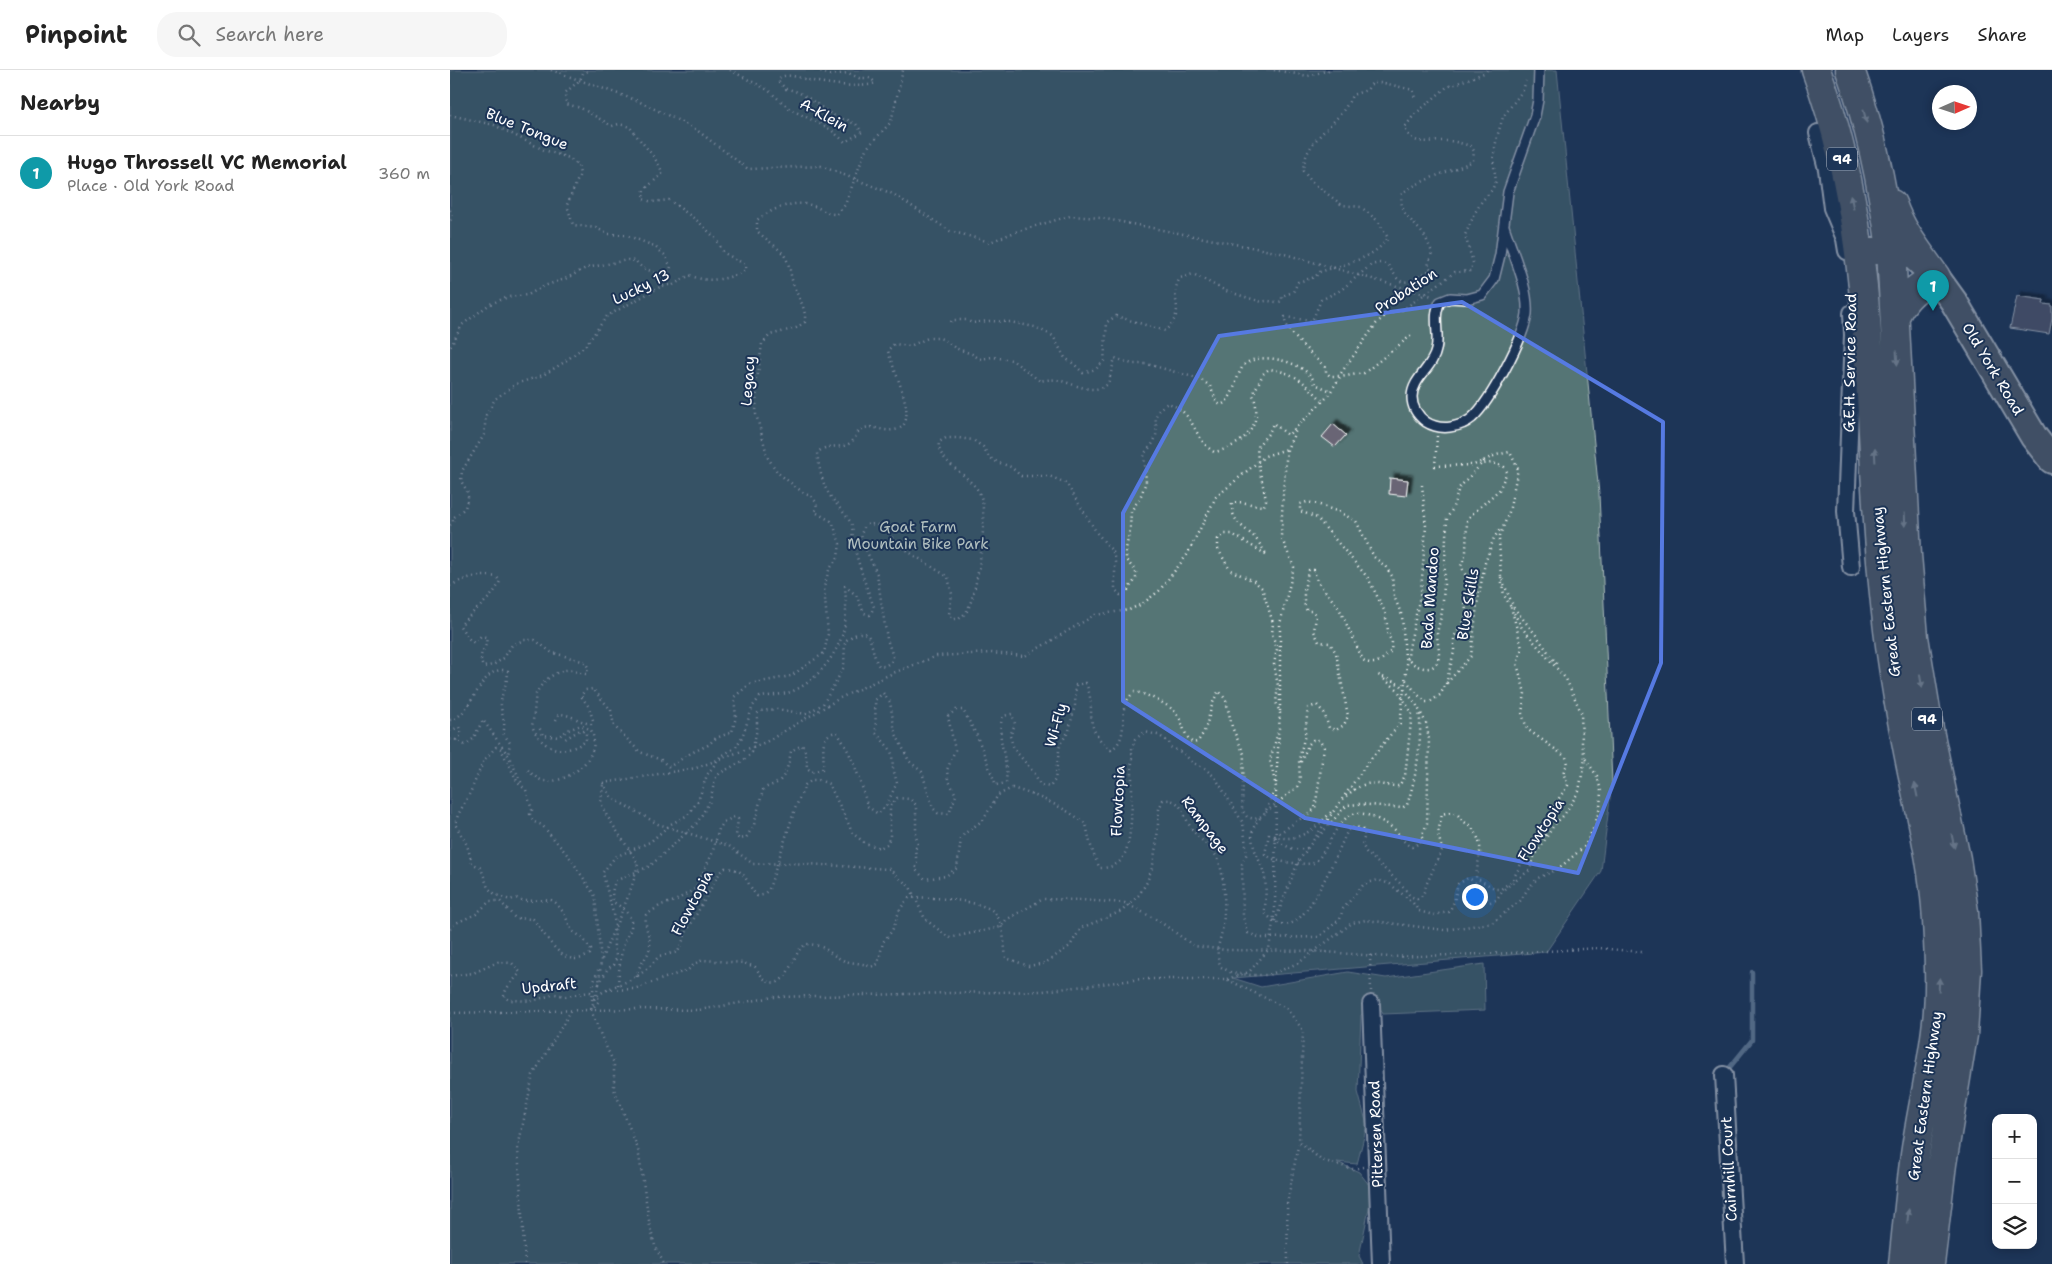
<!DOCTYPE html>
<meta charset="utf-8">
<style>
body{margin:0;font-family:"Shantell Sans",sans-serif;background:#f6f6f6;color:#222}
.controls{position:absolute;right:15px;bottom:15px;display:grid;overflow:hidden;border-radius:10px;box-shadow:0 2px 8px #0003}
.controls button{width:45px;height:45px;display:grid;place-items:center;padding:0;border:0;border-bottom:1px solid #e0e0e0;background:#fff;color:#222;font:25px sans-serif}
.compass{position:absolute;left:1482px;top:15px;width:45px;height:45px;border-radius:50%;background:#fff;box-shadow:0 2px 8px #0003;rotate:87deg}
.you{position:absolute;left:1024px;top:826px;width:18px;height:18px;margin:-12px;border:4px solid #fff;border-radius:50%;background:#1a73e8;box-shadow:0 0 0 8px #1a73e833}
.badge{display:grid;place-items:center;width:32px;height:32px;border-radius:50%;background:#2563eb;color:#fff;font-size:16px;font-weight:700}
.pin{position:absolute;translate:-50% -41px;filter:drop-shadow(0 1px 2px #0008)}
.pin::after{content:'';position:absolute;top:26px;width:18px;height:15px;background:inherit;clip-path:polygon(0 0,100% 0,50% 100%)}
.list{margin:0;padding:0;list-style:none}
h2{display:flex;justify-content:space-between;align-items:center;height:65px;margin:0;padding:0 20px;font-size:21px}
h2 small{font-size:16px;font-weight:400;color:#767676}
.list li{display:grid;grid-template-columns:32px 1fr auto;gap:15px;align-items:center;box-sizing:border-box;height:75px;padding:0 20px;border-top:1px solid #e0e0e0}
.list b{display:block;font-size:19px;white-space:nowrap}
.list p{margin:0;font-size:16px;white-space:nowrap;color:#767676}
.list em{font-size:16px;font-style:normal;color:#767676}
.icon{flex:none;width:28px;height:28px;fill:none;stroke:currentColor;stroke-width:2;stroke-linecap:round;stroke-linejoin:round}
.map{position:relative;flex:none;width:1602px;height:1194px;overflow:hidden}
header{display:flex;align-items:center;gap:30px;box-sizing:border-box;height:70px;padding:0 25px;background:#fff;border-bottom:1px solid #e0e0e0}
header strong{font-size:24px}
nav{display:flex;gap:28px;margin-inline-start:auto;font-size:18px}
.search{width:350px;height:45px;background:#f6f6f6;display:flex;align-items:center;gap:12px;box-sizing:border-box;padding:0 18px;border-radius:20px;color:#767676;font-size:19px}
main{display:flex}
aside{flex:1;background:#fff}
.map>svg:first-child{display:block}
.green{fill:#547474;stroke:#aababa}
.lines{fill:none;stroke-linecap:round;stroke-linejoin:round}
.stream{stroke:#91a6bb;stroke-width:4.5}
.building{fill:#696574;stroke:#fff;filter:url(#shadow)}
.service-casing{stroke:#fff;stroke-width:12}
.minor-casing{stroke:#fff;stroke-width:20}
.primary-casing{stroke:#fff;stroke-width:30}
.trunk-casing{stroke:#fff;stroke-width:31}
.path{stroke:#fff;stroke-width:2.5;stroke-dasharray:1 4;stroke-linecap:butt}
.service{stroke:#1d3557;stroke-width:9}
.minor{stroke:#1d3557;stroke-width:16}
.primary{stroke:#6b7074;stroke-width:26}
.trunk{stroke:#6b7074;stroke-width:28}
.oneway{fill:#bcbfc0}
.marked{fill:none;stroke:#567ae2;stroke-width:4;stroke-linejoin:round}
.labels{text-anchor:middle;stroke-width:4;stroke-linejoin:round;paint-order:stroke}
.shield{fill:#1d3557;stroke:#bbc2cd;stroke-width:1}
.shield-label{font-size:14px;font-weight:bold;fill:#fff}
.street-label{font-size:15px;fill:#fff;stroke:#1d3557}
.park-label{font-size:15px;fill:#b2c0c0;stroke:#1d3557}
</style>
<header>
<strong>Pinpoint</strong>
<div class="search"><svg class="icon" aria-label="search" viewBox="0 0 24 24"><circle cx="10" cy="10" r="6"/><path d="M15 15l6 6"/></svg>Search here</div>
<nav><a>Map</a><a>Layers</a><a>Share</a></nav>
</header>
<main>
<aside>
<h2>Nearby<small></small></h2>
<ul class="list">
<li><span class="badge" style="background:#0f9aa8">1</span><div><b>Hugo Throssell VC Memorial</b><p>Place · Old York Road</p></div><em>360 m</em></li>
</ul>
</aside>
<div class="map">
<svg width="1602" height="1194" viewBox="0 0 1602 1194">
<defs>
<filter id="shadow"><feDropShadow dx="4.5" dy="-4.5" stdDeviation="1" flood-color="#0009"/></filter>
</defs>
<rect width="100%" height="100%" fill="#1d3557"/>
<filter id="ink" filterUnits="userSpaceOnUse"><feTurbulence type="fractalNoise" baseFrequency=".02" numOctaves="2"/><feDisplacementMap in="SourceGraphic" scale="10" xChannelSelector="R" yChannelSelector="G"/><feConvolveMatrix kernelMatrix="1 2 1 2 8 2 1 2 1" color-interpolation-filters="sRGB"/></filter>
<g filter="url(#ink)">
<path class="green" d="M 0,0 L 1107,0 L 1149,424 L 1162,712 L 1151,801 L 1096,882 L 783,908 L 811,917 L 898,902 L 936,908 L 1034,894 L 1035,940 L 933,944 L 925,928 L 911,945 L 908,1022 L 917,1055 L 907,1094 L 887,1092 L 909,1102 L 923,1120 L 909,1186 L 913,1194 L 0,1194 Z"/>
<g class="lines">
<path class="stream" d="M 1276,1002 L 1302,970 L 1302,902"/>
</g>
<path class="building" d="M 1567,226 L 1594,230 L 1593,234 L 1602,235 L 1602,249 L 1599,264 L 1560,258 Z
M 883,354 L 896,365 L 885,377 L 872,367 Z
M 940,408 L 958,410 L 956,426 L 939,424 Z"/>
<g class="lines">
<g class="service-casing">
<path id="service" d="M 1054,156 C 1062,182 1079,217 1077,244 C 1074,268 1040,332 1022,348 C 1010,358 990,361 976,352 C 968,346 962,337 962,327 C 962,309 983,297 986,280 C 990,264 982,247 990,232 L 1000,228 L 1017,229 L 1032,225 L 1044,209 L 1050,185 L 1058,122 L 1085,46 L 1088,30 L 1089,0"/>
</g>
<g class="minor-casing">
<path id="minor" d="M 1368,63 L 1377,99 L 1382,138 L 1395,169 L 1397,181
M 1401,497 L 1396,441 L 1403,265 L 1402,243
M 921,934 L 931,1194
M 1274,1005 L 1285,1194"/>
</g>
<g class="primary-casing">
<path id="primary" d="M 1409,181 L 1441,181 L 1463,186 L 1486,207 L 1504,232 L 1584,367 L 1602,390"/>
</g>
<g class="trunk-casing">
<path id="trunk" d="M 1366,0 C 1425,157 1417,326 1431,491 C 1436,552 1444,612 1456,671 C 1467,731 1484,790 1487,851 C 1489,887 1491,924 1486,960 C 1481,1002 1471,1043 1465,1085 C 1460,1121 1457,1158 1453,1194
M 1400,0 C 1421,58 1433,118 1441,179 L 1457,485 L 1464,567 L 1480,665 L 1506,789 L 1514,842 L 1517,900 L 1513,965 L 1492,1094 L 1480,1194
M 1442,134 C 1451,161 1470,184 1486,207 C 1468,216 1454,227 1445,246"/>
</g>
<path class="path" d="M 101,0 L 188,31 L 244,58 L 298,99 L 371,96 L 443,124 L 500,161 L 540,172 L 565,162 L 620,146 L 651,148 L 831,183 L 982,226
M 280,0 L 318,20 L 340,39 L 380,59 L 395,72 L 412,62 L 406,54 L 400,52 L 397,49 C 379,50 359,21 336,19 L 329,12 L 329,8 C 339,2 351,9 363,11 C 377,14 412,19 425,13 L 421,8 L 409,8 L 398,3 L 379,5 L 368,0
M 824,0 L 858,6 L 879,0
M 1037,0 L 1034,3 L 997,17 L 964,45 L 955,57 C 960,78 982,70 997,71 C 1005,71 1013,74 1021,76 L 1024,81 L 1023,91 C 1000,102 974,108 952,123 C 948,142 962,150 973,164 C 977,169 979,176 982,182 L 978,196 L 981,199 L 962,211 L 952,212 L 947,208 L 937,194 L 929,193 L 921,195 L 891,220 L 871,230 L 862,251 L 835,247 C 832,259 866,288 876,298 L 876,302 L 880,306 L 889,306 L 926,254 L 937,244 L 954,239 L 1005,202 L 1021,201 L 1023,193 L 1015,165 L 1026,141 L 1032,131 L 1042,120 L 1046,111 L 1043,89 L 1047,67 L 1053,47 L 1073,20 L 1076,11
M 0,45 L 44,55 L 94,80 L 119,88 L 128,95 L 130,104 L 117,135 L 123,155 L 146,158 L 158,164 L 176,165 L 204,176 L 216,186 L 218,192 L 221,196 L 220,201 L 216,203 C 205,202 192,201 186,191 L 178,190 L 136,198 L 115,209 L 94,216 L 78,225 L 58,227 L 40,234 L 12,255 L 0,278
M 0,140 L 2,146 L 0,152
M 501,252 L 502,250 L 516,250 L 522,253 L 539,251 L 560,252 L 585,257 L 603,266 L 615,288 L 624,294 L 633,303 L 646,299 L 654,291 L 657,252 L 666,246 L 715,261 C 739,238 717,231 730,208 L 743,204 L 776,221 L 812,232 C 819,229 825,234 832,231 L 832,226 L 843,222 L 848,212 L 865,207 L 870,202 C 893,194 923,190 938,168 L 928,151 L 911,137 L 892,135 L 862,112 L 853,101 C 855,66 890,56 902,25 L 917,20 L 922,13 L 934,13 L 963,20 L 965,28
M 854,350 L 878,326 L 890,307 L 914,303 L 963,264
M 987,366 L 985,396 L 1024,395 L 1046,385 L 1060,382 L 1068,399 L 1059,442 L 1049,468 L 1051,507 L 1064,538 L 1086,565 L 1108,596
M 0,455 L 3,452 L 3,448 L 15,438 L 18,427 L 17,421 L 11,411 L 12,401 L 34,365 L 36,345 L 45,329 L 66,314 L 93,305 L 113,293 L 135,276 L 157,246 L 210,217 L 218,215 L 223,215 L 240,205 C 257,214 280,209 296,200 L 296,195 L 274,183 L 266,169 L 249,152 L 219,130 L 202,132 L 193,129 L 194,120 L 212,104 C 212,93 187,68 180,57 L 169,54 L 162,56 L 131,38 L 116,34 L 115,23 L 130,10 L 133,3 L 141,0
M 1051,507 L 1054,525 L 1062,539
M 0,516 C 16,507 29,504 47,507 L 50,511 C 42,531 23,539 10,556 L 18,568 L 24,573 L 31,566 L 36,567 C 39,579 26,581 33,597 L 43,595 L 54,588 L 62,575 L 74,570 L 85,570 L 101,582 L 135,592 L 138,597 L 137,604 C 131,604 126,601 121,600 C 108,598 91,612 86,624 C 85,628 84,648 82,656 C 93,681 114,686 136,671 L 136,662 L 130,660 L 115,669
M 956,610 L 967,624 L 976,632 L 980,632 L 990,625 L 996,614 L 1021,586 L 1027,535 L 1035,493 L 1044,468 L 1051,458
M 996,614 L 1004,582 L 1004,567 L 1017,547 L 1015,533 L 1017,508 L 1011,496 L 1016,482 L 1017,451 L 1020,446 L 1049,420 L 1057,402 L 1054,397 L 1043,393 L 1032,394
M 830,641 L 830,554 L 844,497 L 831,467 L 833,422 L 837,379 L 847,358
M 0,650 C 23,647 30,592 58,601 C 58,612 52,621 51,632 C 50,642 57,654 53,663 L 60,673 L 58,685
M 106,650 L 109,644 C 120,644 130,652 141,654 L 143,650 L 139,637 L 131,626 L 135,620 L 143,619 L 161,640 L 164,656 L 190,682 L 211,690 L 219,697 L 241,683 L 258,675 L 266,668 L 282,662 L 286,647 L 284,627 L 300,614 L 341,606 L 374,583 L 378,564 L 374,517 L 379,500 L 388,487 L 390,474 L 384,456 L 381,451 L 365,442 L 367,437 L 366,432 L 361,426 L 355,424 L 328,403 L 318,388 L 306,344 L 307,311 L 312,274 L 320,265 L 346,258 L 355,252 C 356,238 350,231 345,219 C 340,208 341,195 334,185 C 330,179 313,167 307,161 L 307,150 C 321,139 347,128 366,137 C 376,141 375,144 387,144 L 395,135 L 416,79 L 441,52 L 453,0
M 0,661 L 9,657 L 12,664 L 6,670 L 15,675 L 23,669 L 33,650 L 58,685 L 73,716
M 78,700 C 82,704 88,710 94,711 C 119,714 154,686 141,660 L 131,655 L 118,660 L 108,667 L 93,665 L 89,657
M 153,713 L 162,728 L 208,754 L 279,776 L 303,794 L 342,793 L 439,799 L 460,817 L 475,849 L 499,868 L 551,857 L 556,850 L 593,829 L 631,830 L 675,833 L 709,851 L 744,876 L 776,880 L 863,881 L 939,887 L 1064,883 L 1148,878 L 1192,882
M 153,713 L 246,698 L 316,672 L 390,628 L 443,603 L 487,586 L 541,583 L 575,586 L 645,545 L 679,540 L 692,534 L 709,521 L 737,485 L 766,427 L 815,386 L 837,379
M 826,713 L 829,663
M 896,726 C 920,706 923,716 949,716 L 955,706 L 962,643 L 947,619 L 931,607
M 816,742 L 847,717 L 850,711 L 849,690 L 855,664 L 858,638 L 867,635 L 874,643 L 879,658 L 886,660 L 894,655 L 898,646 L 886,583 L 880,573 L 869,572 L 864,561 L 866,546 L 863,541 L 857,541 C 851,532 855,510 859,500 L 864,500 L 867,511 L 889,538 L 913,590 C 925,598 933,589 941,581 L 942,572 L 939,567 L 935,542 L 918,508 L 867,448 L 850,441 L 850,434 L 857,432 L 867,434 L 889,442 L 906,451 L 924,487 L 935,496 L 942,506 L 944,526 L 952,546 L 955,587 C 961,594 978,604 986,594 C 992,586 987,573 987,564 C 988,556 991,549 992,541 C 995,511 995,479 997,448 L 1002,440 L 1009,418 L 1036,389
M 810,748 C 793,766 808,784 814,803 C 817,815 815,830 815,843 C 821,850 832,858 842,853 C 862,845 888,781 898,760 L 906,757 L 912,759 L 915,765 L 912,774 L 916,782 L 952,815 L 960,826 L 967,829 L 973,825 L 977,813 L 992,780 L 988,763 L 992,744 C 1012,738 1006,750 1020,755 C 1037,778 1028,783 1026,808 L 1046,819 L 1051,819 L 1062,811 L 1076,785 L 1096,764 L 1099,749 L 1105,734 L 1118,715 C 1115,705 1110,703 1118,694 L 1116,687 L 1077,659 L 1072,643 L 1075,623 L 1067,594 L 1072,578 L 1061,537
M 819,764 L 815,784 C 824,791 832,792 844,793 C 849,793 857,795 863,793 C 876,788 886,744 908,743 C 917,743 940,754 946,761 C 952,767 954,774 962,777 L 970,773 L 977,753 L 979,669 L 976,653 L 966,634 L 951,615 L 928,605
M 819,764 C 845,776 865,760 882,741
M 825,766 L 865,739 L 874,677 L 869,670 L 863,670 L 858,675 L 850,694
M 868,767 L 897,735 L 910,734 L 952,738 L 957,735 C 966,708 973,669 969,641
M 824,768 C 835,776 844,782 857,778
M 825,851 L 848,792 L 916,695 L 950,653 L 959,578 L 971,521 L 976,456 L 972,415
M 0,859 L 6,853 L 26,844 L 40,831 L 50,831 L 65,848 L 83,849 C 97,866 113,902 140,884 L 141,880 L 133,868 L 122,861 L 114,843 L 106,833 L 101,830 L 74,831 L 66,828 L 60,830 L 46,825 L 38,818 L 31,798 L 22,793 L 17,775 L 5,754 L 8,745 L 20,723 L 34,690 L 46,677 L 51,679 L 68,713 L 76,720 L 82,740 L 80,744 L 84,752 L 92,755 L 121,789 L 145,826 L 151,891 L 149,914 L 141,940
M 920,885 L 921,921
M 152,889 C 163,857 182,826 188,793 L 157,746 L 151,733 L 153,715
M 0,906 L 23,903 L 48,892 L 62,893 L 70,902 C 65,911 55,916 54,927 L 59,930 L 82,931 L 105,924 L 116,926 L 140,922 L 148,927 L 149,931 L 142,939
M 187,907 C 188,893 198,889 200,877 C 201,868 194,858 196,845 L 211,835 L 225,831 L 245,819 L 262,784 L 269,759 L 274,752 L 284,747 L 288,749 L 286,766 L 289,769 L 296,768 L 304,755 L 313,720 C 318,715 323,716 328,712 C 337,705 339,692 341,681 L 352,675 L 356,683 L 357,698 L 362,702 L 372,699 C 377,686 366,666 386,662 C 399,676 413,716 417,736 L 428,744 L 436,736 L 447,713 L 443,698 L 442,684 L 440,679 L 426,663 L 425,630 L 433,623 L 440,632 L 445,662 L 459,691 L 472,702 L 483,738 L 488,743 L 499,744 L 506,725 L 498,709 L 497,700 L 505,680 L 498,646 L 506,640 L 513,640 L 527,666 L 546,715 L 556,713 C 559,689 545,668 553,646 L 562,644 L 565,654 L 560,666 L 564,679 L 585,704 L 590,715 L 600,717 L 605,710 L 610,674 L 619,661 L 625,635 L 626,615 L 636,613 C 648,643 630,655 661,680 C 676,670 672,654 674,639 C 675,632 679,627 684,622 C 693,622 720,635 726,643 C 734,652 732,664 743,673 L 747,672 C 760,658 758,636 769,621 L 776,630 L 782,657 L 794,684 L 792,740 L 797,747 L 805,749 L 814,745 L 826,717 L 820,690 L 829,659 L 830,643 L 826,632 L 828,616 L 824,594 L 827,579 L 822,564 L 823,553 L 812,518 L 804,511 L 780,500 L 768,479 L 768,469 L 775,464 L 782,464 L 817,485 C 812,478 808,470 802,465 C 791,455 781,450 782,433 C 794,430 802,436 814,436 L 816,430 C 814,417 805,388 808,377 C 811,369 820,366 823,353 L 838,365 L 855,349
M 777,909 L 799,902 L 819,879 L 825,839 L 826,721
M 149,914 L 158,898 L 164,895 C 169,884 163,882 164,872 C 164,868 165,864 165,860 C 165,842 156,821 153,802 L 165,787 L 200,772 L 221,754 L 238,745 L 248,731 L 257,705 L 270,687 L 286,677 L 292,667 L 303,636 L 310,627 C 318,626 328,625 337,623 C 363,616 388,585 394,559 C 397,545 396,531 395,516 L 406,525 L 414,543 L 420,545 L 424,537 C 416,516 408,494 403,471 C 402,466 403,460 402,455 C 400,449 383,431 379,424 C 372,414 369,396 367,383 C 383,368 397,388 409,360 C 424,353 429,362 443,360 C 475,358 440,295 438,280 L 444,274 L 460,276 L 478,268 L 489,268 L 495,270 L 505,278 L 522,284 L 530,289 L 542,287 L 562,290 L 590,311 C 595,310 601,309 607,310 C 624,313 642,326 658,314 L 665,288 L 682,294 L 697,294 L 750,309 L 760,316 L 767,333 L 771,335 C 785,329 785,306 794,295 C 809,280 859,292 865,314 L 881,321
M 168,915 C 169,900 170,885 175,871 C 178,864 184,856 180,848 C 178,842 169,835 163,832 L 162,822 L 165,811 L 200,796 L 247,753 L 260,731 L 265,709 L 270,703 L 293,691 L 302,682 L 307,659 L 307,644 L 310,641 L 327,639 L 356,644 L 373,634 L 388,608 L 394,597 L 395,571 C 426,548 418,579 429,596 L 435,596 L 441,592 L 443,587 L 437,569 L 427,504 L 412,471 L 411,464 L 415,455 L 425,454 L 434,458 L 445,471 L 462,484 L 498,507 L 502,524 L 499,544 L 503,549 L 509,549 C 511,547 515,544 517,541 C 528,521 539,444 530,424 C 521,405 485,391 489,372 L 496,368 L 508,368 L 523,370 L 533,377 L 539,387 L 547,392 L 561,397 L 571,406 L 599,406 L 616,413 L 647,463 L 663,482 L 665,492 L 665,519 L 670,525 L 676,524 L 679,518 L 686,509 L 686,501 L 676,490 L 676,479 L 680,459 L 681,441 L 690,428 L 696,412 L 694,384 C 697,380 702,376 704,371 C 712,356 696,345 718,333 C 747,344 742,368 764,382 C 792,377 815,355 803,325 L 813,304 L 819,299 C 846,303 854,312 872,330
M 157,920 L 184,919 L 238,900 L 246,893 L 253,890 L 294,893 L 305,897 L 313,908 L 320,913 L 328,912 L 335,907 L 349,880 L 356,874 C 378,875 376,883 393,890 C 402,894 412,892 421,897 L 428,894 L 433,872 L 442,861 L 450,839 L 459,828 C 476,826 534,830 545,843 C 554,854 554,874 556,888 L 579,896 L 595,893 L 620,876 L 631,858 L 672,841 L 689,825 L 697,812 L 703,795 L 707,769 L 709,739 L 713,730 C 732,728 732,743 740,756 C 748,771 765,777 770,795 C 775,812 775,839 773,856 C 770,873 764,881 771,897 L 782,903 L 801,905 L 818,905 L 834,899 L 850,892 L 902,853 L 916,850 L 994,860 L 1042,853 L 1070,831 L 1079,817 L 1088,808 L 1108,799 L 1135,776 L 1145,755 L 1150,737 L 1151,721 L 1147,706 L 1135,688
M 144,929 C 154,919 166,916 178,911 C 191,905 200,897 209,886 L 228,882 L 237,861 L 269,804 L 275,798 C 298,799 294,811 307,826 L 313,825 L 319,819 L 345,739 L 355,715 L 362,710 L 369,710 L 379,714 L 400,757 L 401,762 L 415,773 L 430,778 L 437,774 L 440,767 L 440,736 L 447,728 L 460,729 L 466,735 L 466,766 L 468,775 L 465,779 L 467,795 L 465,799 L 475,809 L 496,806 L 507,798 L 511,769 L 514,764 L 533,750 L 548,725 L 562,718 C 589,726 614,737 636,754 C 639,769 642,784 650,798 C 658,798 666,796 671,790 C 686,773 681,703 682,679 L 685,669 L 695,662 L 708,665 L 719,672 L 720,677 L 733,683 L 743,693 L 753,697 L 765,707 L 793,753 L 797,783 L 792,794 L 793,847 L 798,863 L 811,868 L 869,867 L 890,849 L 893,839 L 914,814 L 928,810 L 940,814 L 963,833 L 969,841 L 983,845 L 999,842 L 1004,832 L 1008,814 L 1018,808 C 1029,813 1033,824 1040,832 L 1046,830 L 1053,820 L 1080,800 L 1083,789 L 1104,755 L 1114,745 L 1129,721 L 1135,688 L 1132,673 L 1131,642 L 1116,609 L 1072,558 L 1064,543
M 142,930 L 144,912 L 149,897
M 141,940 L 152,968 L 164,993 L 164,1019 L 188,1079 L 200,1157 L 205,1176 L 214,1194
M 0,943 L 188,939 L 249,940 L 324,927 L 593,921 L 692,909 L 776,909 L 836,938 L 853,960 L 849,1071 L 871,1090 L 903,1099 L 913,1097
M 75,1194 L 68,1078 L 83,1005 L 121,941
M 838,1194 L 837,1134 L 849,1071"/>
<use href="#service" class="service"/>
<use href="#minor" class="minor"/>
<use href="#primary" class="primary"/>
<use href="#trunk" class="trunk"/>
</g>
<defs><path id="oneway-solid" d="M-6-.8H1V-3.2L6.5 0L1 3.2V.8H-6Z" transform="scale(1.25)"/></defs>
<g class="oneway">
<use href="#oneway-solid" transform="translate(1415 46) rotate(76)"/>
<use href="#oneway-solid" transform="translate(1402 132) rotate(-102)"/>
<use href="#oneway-solid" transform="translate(1447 288) rotate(87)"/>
<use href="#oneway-solid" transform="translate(1425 385) rotate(-93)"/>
<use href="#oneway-solid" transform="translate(1455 450) rotate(87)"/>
<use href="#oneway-solid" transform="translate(1471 611) rotate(80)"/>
<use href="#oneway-solid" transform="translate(1466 720) rotate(-102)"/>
<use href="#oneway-solid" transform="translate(1503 771) rotate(78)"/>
<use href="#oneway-solid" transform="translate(1489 915) rotate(-87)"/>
<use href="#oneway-solid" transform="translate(1458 1146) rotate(-84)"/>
</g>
</g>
<path d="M0 0H1602V1194H0ZM 1012,232 L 1213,352 L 1211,593 L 1128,803 L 855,748 L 673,631 L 673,443 L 769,266 Z" fill="#1d3557" fill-opacity=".55" fill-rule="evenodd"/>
<path class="marked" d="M 1012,232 L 1213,352 L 1211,593 L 1128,803 L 855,748 L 673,631 L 673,443 L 769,266 Z"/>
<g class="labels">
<g class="shield">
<rect x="1377" y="77.5" width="30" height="23" rx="4"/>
<rect x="1462" y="637.5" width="30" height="23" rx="4"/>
</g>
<g class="shield-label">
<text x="1392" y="94">94</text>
<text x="1477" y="654">94</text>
</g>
<g class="street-label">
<text transform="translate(374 45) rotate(29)" y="5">A-Klein</text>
<text transform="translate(77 59) rotate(22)" y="5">Blue Tongue</text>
<text transform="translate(191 217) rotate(-26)" y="5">Lucky 13</text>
<text transform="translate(956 221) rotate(-33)" y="5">Probation</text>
<text transform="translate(1400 293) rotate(-89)" y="5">G.E.H. Service Road</text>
<text transform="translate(1543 299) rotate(59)" y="5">Old York Road</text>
<text transform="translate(298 311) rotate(-86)" y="5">Legacy</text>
<text transform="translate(1436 522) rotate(-96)" y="5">Great Eastern Highway</text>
<text transform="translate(980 528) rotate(-86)" y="5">Bada Mandoo</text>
<text transform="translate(1018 534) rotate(-81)" y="5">Blue Skills</text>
<text transform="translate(606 655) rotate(-74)" y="5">Wi-Fly</text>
<text transform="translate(668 731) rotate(-87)" y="5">Flowtopia</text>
<text transform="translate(755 755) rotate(53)" y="5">Rampage</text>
<text transform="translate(1091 760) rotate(-57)" y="5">Flowtopia</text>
<text transform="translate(242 833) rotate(-62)" y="5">Flowtopia</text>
<text transform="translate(99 916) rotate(-6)" y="5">Updraft</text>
<text transform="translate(1475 1026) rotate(-82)" y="5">Great Eastern Highway</text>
<text transform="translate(926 1064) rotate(-92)" y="5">Pittersen Road</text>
<text transform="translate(1279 1099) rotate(-93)" y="5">Cairnhill Court</text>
</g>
<g class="park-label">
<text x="468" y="462">Goat Farm<tspan x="468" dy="17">Mountain Bike Park</tspan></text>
</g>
</g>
</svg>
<div class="controls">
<button>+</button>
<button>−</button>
<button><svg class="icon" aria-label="layers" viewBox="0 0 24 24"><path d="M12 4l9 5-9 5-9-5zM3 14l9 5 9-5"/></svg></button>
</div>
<svg class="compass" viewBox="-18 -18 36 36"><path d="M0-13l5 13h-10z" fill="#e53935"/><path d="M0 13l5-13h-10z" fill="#767676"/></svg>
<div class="you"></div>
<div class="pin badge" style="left:1483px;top:241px;background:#0f9aa8">1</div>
</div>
</main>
